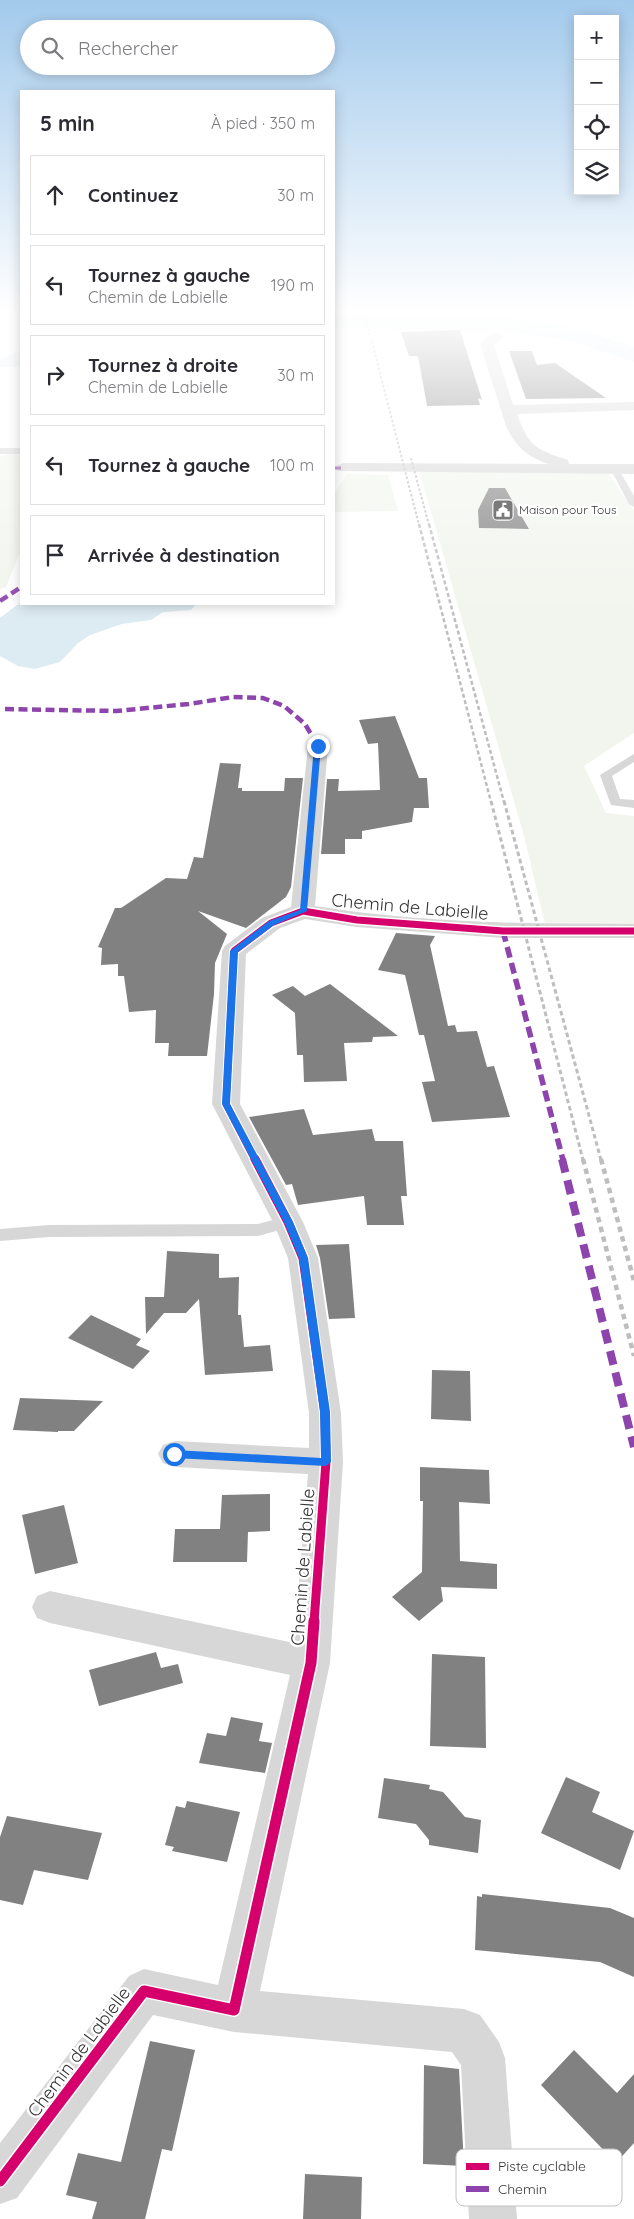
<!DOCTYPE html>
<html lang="fr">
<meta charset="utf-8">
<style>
body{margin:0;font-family:Quicksand,sans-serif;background:#f7f7f7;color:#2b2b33}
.controls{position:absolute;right:15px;top:15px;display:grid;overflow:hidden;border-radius:0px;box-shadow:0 2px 12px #0003}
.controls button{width:45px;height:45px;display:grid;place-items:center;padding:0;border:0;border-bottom:1px solid #e1e1e2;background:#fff;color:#2b2b33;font:25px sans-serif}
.stop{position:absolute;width:15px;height:15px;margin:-11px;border:4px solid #1a73e8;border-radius:50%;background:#fff}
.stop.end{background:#1a73e8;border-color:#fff;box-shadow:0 1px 5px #0008}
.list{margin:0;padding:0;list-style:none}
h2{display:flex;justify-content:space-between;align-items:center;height:65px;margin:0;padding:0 20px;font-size:21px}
h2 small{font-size:16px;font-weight:400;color:#7c7c81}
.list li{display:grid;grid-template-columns:32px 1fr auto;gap:15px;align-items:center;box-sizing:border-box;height:80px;margin:0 10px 10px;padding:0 10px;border:1px solid #e1e1e2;border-radius:0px}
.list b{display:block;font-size:19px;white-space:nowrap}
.list p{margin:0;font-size:16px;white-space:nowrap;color:#7c7c81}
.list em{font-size:16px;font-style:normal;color:#7c7c81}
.icon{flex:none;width:28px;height:28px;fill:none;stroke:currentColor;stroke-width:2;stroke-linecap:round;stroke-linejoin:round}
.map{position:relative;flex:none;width:634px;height:2219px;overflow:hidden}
.search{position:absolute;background:#fff;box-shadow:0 2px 12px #0003;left:20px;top:20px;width:315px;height:55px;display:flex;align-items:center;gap:12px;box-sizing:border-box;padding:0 18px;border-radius:28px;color:#7c7c81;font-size:19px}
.panel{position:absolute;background:#fff;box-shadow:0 2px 12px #0003;left:20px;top:90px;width:315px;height:515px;border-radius:0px}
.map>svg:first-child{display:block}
.green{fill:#f1f5ed}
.water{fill:#ddebf3}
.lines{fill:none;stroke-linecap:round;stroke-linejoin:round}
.river{fill:#ddebf3;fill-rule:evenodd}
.building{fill:#818181}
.service{fill:#d7d7d7;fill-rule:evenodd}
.minor{fill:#d7d7d7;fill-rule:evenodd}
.rail-far3{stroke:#bebebe;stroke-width:2;stroke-dasharray:2.5 2;stroke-linecap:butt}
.rail-far2{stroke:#bebebe;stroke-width:2.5;stroke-dasharray:4 2.5;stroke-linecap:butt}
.rail-far1{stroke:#bebebe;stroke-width:3;stroke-dasharray:4.5 3;stroke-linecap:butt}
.rail{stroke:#bebebe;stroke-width:4.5;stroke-dasharray:5.5 4.5;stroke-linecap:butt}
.quiet-far3{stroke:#8e44ad;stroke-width:3;stroke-dasharray:7 3;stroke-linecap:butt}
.quiet-far2{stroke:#8e44ad;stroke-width:4.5;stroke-dasharray:9 4.5;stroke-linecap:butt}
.quiet-far1{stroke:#8e44ad;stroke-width:5.5;stroke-dasharray:11 5.5;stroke-linecap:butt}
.quiet{stroke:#8e44ad;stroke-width:8;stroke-dasharray:14 8;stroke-linecap:butt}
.cycleway-far2-casing{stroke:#fff;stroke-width:10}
.cycleway-far1-casing{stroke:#fff;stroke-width:12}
.cycleway-casing{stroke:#fff;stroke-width:14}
.cycleway-far2{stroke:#d6006c;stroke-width:7}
.cycleway-far1{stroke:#d6006c;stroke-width:9}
.cycleway{stroke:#d6006c;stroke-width:11}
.route{fill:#1a73e8}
.labels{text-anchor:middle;stroke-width:5;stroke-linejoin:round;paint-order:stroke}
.far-poi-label{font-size:12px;fill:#333;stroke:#fff;text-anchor:start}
.near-street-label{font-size:18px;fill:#333;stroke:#fff}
.key{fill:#fff;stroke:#c2c2c2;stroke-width:1}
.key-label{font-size:14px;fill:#333}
</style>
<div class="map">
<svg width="634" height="2219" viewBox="0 0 634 2219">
<rect width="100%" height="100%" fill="#fff"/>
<path class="green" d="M 9,454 L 21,455 L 21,550 L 6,587 L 0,589 L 0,457 Z
M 605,469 L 634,511 L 634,733 L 584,766 L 606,813 L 634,816 L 634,926 L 545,924 L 524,836 L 419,470 Z
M 347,474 L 388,475 L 398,511 L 334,512 L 334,494 Z"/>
<path class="water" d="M 21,350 L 21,367 L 0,367 L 0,360 Z
M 21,602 L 21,604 L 196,604 L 191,610 L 163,612 L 151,620 L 122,624 L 90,635 L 78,643 L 60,662 L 35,669 L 18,666 L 0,656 L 0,618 Z"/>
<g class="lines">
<path class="river" d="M 334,314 L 508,318 L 576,328 L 634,347 L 634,362 L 572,341 L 508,332 L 334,328 Z"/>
</g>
<path class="building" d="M 460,330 L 482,400 L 478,398 L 480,405 L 427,406 L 418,356 L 409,356 L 401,332 Z
M 509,351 L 532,351 L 537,365 L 555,363 L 606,398 L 526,399 Z
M 489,488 L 505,488 L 529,529 L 479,528 L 478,510 Z
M 395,716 L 419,778 L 427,778 L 429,808 L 414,808 L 412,822 L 362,831 L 362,839 L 345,839 L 345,854 L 321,854 L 327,779 L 339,779 L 338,791 L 380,790 L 378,743 L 368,744 L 359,720 Z
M 220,763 L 241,764 L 238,788 L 242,788 L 242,791 L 284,791 L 285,778 L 303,778 L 291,887 L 286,897 L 246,928 L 198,911 L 227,934 L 215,963 L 214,994 L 207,1056 L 168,1056 L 169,1043 L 155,1043 L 156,1010 L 129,1012 L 124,976 L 118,976 L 118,964 L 101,965 L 102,948 L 98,947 L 115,908 L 121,908 L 166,878 L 187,879 L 194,857 L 203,858 Z
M 396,933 L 435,936 L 430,945 L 448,1026 L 455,1025 L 457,1032 L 477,1031 L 487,1067 L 494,1066 L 510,1117 L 432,1122 L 422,1082 L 435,1081 L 424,1035 L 419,1035 L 405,975 L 378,970 Z
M 330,984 L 398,1036 L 373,1037 L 372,1042 L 344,1043 L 347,1081 L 304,1082 L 303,1055 L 297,1055 L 295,1013 L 272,995 L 293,986 L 305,996 Z
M 304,1109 L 313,1135 L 372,1129 L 375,1141 L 403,1141 L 407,1196 L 401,1196 L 404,1225 L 367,1225 L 364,1196 L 298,1205 L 292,1184 L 286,1185 L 249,1117 Z
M 349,1244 L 355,1318 L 329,1319 L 320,1258 L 316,1245 Z
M 167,1251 L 219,1254 L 219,1278 L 239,1277 L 238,1315 L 241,1315 L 244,1347 L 270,1345 L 273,1371 L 205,1375 L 199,1299 L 186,1313 L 164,1313 L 146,1334 L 145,1297 L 164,1297 Z
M 91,1315 L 141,1339 L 136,1345 L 150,1351 L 133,1369 L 68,1338 Z
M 432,1370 L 470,1371 L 471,1421 L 431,1419 Z
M 20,1398 L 103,1401 L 74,1431 L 58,1431 L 58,1432 L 13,1430 Z
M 420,1467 L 489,1470 L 490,1504 L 459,1502 L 460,1561 L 497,1564 L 497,1589 L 441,1587 L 443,1601 L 419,1621 L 392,1597 L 422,1572 L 423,1501 L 420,1501 Z
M 270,1494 L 270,1531 L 248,1532 L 247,1562 L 173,1562 L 175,1529 L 220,1529 L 222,1495 Z
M 64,1505 L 78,1563 L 35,1574 L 22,1515 Z
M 156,1652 L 161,1668 L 178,1664 L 183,1683 L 99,1706 L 89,1670 Z
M 432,1654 L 485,1657 L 486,1748 L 430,1746 Z
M 231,1717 L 263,1723 L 259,1741 L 272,1743 L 265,1773 L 199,1763 L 207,1733 L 226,1736 Z
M 566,1777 L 600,1792 L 592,1812 L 634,1831 L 620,1870 L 541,1833 Z
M 384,1778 L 430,1785 L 429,1789 L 443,1792 L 465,1817 L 481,1820 L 478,1853 L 429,1845 L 429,1840 L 416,1824 L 378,1818 Z
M 187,1801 L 240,1812 L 227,1862 L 172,1851 L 174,1847 L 165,1845 L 176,1806 L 185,1808 Z
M 7,1816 L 102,1833 L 88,1880 L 34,1870 L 23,1905 L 0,1900 L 0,1837 Z
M 482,1894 L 610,1908 L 634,1918 L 634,1977 L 600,1962 L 475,1950 L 477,1896 L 482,1897 Z
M 150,2041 L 195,2050 L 172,2151 L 162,2149 L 145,2219 L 92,2219 L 97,2202 L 66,2195 L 78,2153 L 121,2162 Z
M 574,2050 L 617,2093 L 634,2074 L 634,2143 L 616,2163 L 541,2085 Z
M 424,2065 L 459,2069 L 464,2166 L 423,2164 Z
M 305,2174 L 362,2177 L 361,2219 L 303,2219 Z"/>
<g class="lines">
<path class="service" d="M 0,448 L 21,448 L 21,454 L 0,454 Z
M 611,466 L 618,468 L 634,496 L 634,507 L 629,504 L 610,468 Z
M 634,754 L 634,762 L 612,776 L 620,799 L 634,800 L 634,808 L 611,805 L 600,775 Z
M 288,1216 L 294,1218 L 296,1222 L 294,1226 L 258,1236 L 49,1237 L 0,1241 L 0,1229 L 49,1225 L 258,1224 Z"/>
<path class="minor" d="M 497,332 L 504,336 L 494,345 L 513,405 L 634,402 L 634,410 L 517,414 C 529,447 535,449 568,460 L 569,464 L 634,464 L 634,474 L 338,471 L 336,468 L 338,465 L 344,463 L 549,464 C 527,457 516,447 506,426 L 480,344 L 492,333 Z
M 318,740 L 325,742 L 328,746 L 315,906 C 421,923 528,924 634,924 L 634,938 L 503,938 L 357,927 L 305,919 L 280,928 L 246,954 L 240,1104 L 303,1222 L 318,1258 L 341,1413 L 343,1462 L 330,1663 L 260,1991 L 464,2009 L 480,2015 L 499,2042 L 505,2058 L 517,2219 L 469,2219 L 461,2065 L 452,2052 L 234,2032 L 153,2015 L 17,2198 L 0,2204 L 0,2143 L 129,1976 L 144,1969 L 218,1985 L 290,1675 L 50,1623 L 37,1618 L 32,1607 L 37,1596 L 50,1591 L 294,1643 L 308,1474 L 175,1467 L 163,1463 L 158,1454 L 163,1445 L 175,1441 L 309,1448 L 309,1413 L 288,1258 L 273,1222 L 212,1104 L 222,951 L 225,946 L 262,918 L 291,907 L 308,746 L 311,742 Z"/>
<path class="rail-far3" d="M 364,311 L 419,525
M 411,458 L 429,525"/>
<path class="rail-far2" d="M 419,524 L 491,802
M 429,524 L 504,802"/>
<path class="rail-far1" d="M 491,801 L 583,1160
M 504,801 L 601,1160"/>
<path class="rail" d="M 583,1159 L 634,1356
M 601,1159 L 634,1281"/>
<path class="quiet-far3" d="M 334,468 L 344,468"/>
<path class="quiet-far2" d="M 0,601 L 21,587
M 5,709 L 116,711 L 189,704 L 233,697 L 263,698 L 284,706 L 305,724 L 318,746"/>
<path class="quiet-far1" d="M 503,931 L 563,1160"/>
<path class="quiet" d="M 562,1159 L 634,1447"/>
<g class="cycleway-far2-casing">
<path id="cycleway-far2" d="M 255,1160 L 226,1104 L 234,951 L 271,923 L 303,911 L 357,920 L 503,931 L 634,931"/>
</g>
<g class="cycleway-far1-casing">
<path id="cycleway-far1" d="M 255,1159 L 288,1222 L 303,1258 L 325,1413 L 326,1462 L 314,1622"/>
</g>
<g class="cycleway-casing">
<path id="cycleway" d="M 0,2181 L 144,1991 L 234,2010 L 311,1663 L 314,1621"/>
</g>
<use href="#cycleway-far2" class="cycleway-far2"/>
<use href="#cycleway-far1" class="cycleway-far1"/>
<use href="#cycleway" class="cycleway"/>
</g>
<linearGradient id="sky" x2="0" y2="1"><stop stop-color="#a3caec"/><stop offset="0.5" stop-color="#fff"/><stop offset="1" stop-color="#fff" stop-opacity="0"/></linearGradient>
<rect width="634" height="621" fill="url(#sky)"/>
<path class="route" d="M 318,745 L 321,746 L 307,911 L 274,925 L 238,952 L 230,1104 L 293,1222 L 308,1258 L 330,1412 L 331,1462 L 326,1466 L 174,1458 L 170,1454 L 174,1450 L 321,1458 L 320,1412 L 299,1258 L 284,1222 L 222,1104 L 230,951 L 269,921 L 300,910 L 314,746 Z"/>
<defs>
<g id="civic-square" transform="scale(1.125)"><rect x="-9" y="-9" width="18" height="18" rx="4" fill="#7a7a7a" stroke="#fff"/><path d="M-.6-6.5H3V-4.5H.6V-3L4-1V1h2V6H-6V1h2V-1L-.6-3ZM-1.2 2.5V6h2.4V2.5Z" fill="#fff"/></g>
</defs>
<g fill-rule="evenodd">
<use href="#civic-square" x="503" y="510"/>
</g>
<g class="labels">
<g class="far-poi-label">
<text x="519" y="514">Maison pour Tous</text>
</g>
<g class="near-street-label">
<text transform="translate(410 907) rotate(5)" y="6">Chemin de Labielle</text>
<text transform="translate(303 1567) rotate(-86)" y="6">Chemin de Labielle</text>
<text transform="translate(79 2052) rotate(-53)" y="6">Chemin de Labielle</text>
</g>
</g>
<rect x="456" y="2149" width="166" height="57" rx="8" class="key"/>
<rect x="466" y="2163" width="23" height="7" fill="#d6006c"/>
<rect x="466" y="2186" width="23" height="6" fill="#8e44ad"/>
<g class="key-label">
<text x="498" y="2171">Piste cyclable</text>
<text x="498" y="2194">Chemin</text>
</g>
</svg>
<div class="controls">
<button>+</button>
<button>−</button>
<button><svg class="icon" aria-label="locate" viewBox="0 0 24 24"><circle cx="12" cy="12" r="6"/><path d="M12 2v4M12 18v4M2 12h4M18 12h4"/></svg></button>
<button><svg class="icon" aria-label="layers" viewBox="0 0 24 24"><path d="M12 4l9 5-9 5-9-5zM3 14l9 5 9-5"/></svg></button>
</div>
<div class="stop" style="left:174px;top:1454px"></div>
<div class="stop end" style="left:318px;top:746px"></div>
<div class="search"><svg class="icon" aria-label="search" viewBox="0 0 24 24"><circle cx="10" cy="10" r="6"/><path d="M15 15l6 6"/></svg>Rechercher</div>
<section class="panel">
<h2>5 min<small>À pied · 350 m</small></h2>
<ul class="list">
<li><svg class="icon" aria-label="ahead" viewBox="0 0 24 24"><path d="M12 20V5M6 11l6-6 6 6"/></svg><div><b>Continuez</b></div><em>30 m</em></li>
<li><svg class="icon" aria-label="left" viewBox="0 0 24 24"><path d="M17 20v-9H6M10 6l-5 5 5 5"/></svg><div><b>Tournez à gauche</b><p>Chemin de Labielle</p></div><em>190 m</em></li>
<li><svg class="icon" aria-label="right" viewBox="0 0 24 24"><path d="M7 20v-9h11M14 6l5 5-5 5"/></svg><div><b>Tournez à droite</b><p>Chemin de Labielle</p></div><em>30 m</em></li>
<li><svg class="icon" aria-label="left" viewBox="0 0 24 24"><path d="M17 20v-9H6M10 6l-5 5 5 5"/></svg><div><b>Tournez à gauche</b></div><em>100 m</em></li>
<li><svg class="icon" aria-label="arrive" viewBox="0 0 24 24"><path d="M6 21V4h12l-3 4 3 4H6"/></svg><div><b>Arrivée à destination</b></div></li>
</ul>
</section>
</div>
